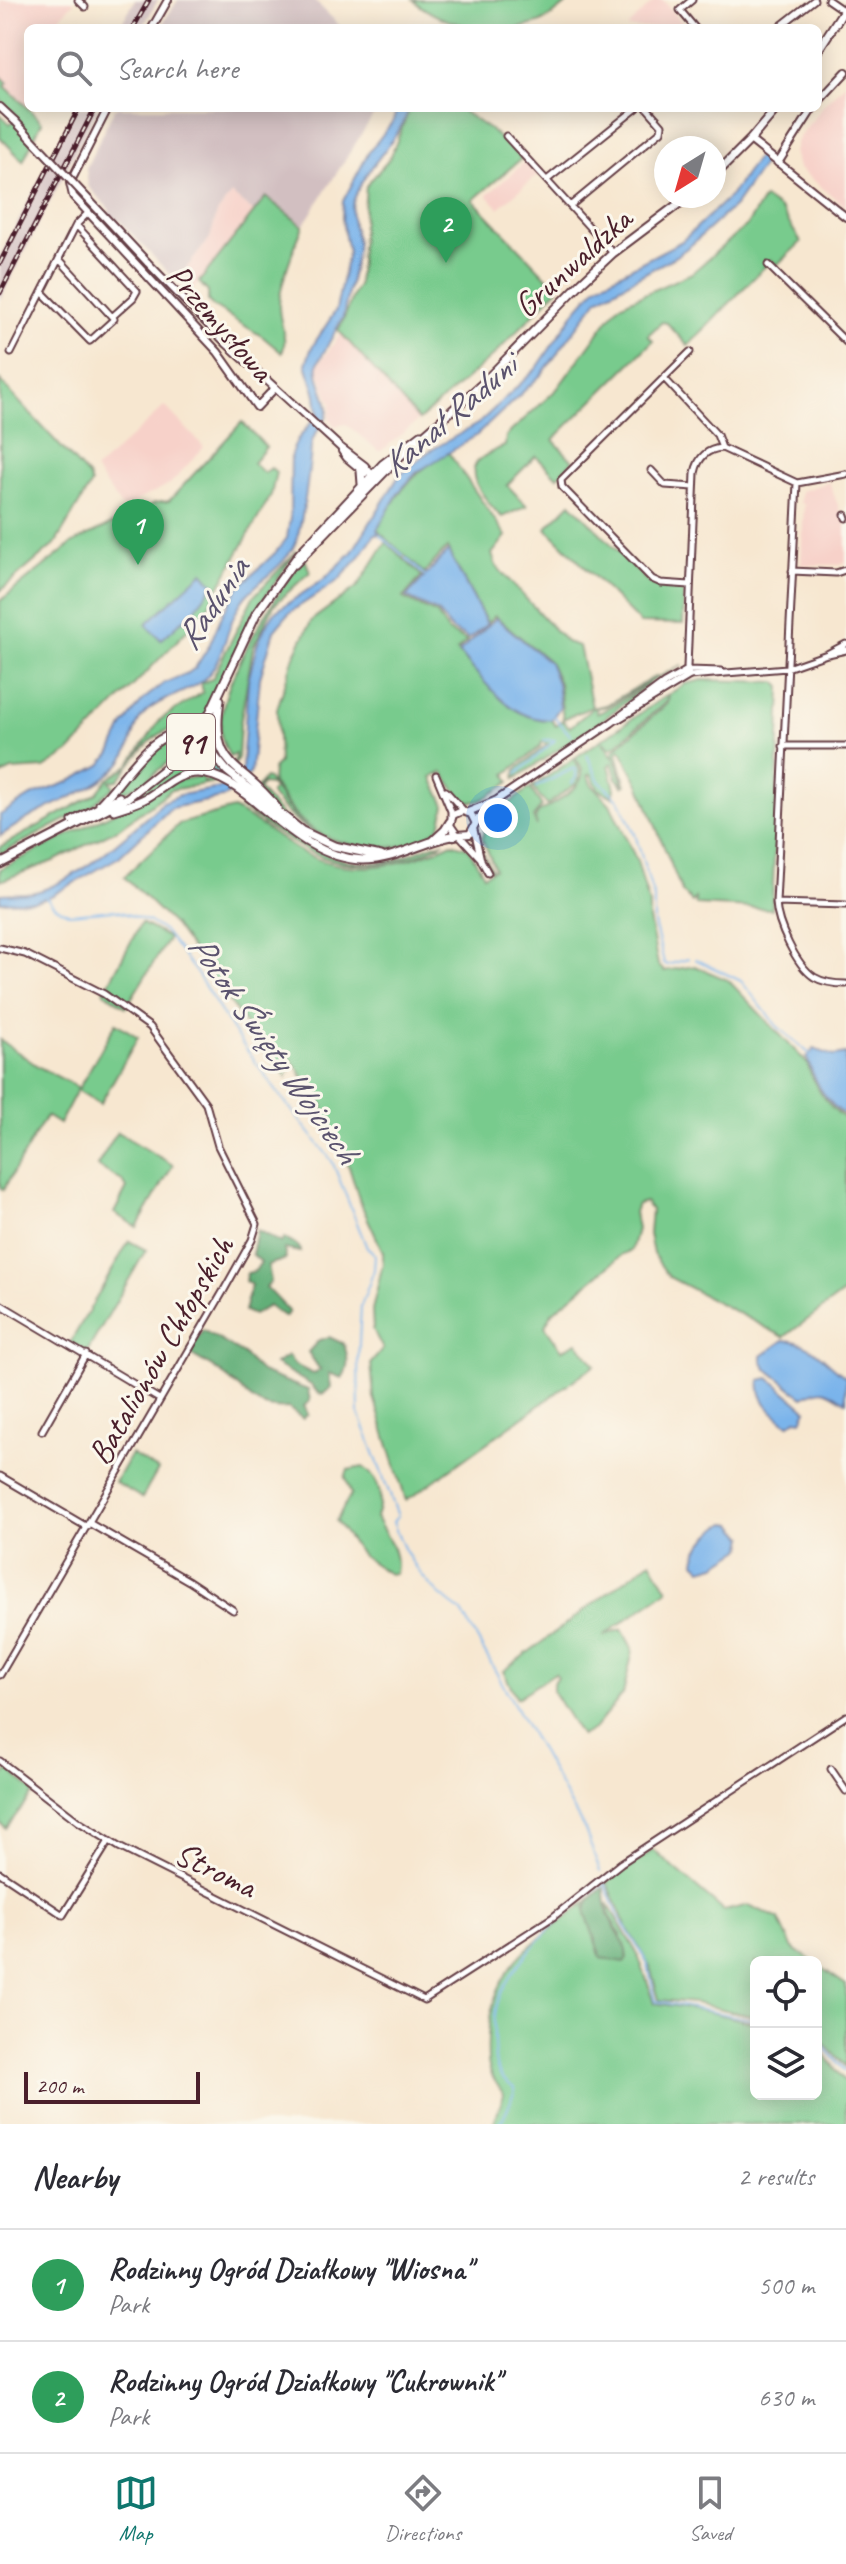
<!DOCTYPE html>
<meta charset="utf-8">
<style>
body{margin:0;font-family:Caveat,sans-serif;background:#f2f2f3;color:#2b2b33}
.controls{position:absolute;right:24px;bottom:24px;display:grid;overflow:hidden;border-radius:12px;box-shadow:0 4px 20px #0003}
.controls button{width:72px;height:72px;display:grid;place-items:center;padding:0;border:0;border-bottom:2px solid #e1e1e2;background:#fff;color:#2b2b33;font:40px sans-serif}
.compass{position:absolute;left:654px;top:136px;width:72px;height:72px;border-radius:50%;background:#fff;box-shadow:0 4px 20px #0003;rotate:217deg}
.scale{position:absolute;left:24px;bottom:20px;width:176px;box-sizing:border-box;padding-left:8px;border:4px solid #4a1f2b;border-top:0;font-size:22px;line-height:28px;white-space:nowrap;color:#4a1f2b;-webkit-text-stroke:6px #fbf7ec;paint-order:stroke}
.you{position:absolute;left:498px;top:818px;width:28px;height:28px;margin:-20px;border:6px solid #fff;border-radius:50%;background:#1a73e8;box-shadow:0 0 0 12px #1a73e833}
.badge{display:grid;place-items:center;width:52px;height:52px;border-radius:50%;background:#0f766e;color:#fff;font-size:26px;font-weight:700}
.pin{position:absolute;translate:-50% -66px;filter:drop-shadow(0 2px 4px #0008)}
.pin::after{content:'';position:absolute;top:42px;width:28px;height:24px;background:inherit;clip-path:polygon(0 0,100% 0,50% 100%)}
.list{margin:0;padding:0;list-style:none}
h2{display:flex;justify-content:space-between;align-items:center;height:104px;margin:0;padding:0 32px;font-size:34px}
h2 small{font-size:26px;font-weight:400;color:#7c7c81}
.list li{display:grid;grid-template-columns:52px 1fr auto;gap:24px;align-items:center;box-sizing:border-box;height:112px;padding:0 32px;border-top:2px solid #e1e1e2}
.list b{display:block;font-size:30px;white-space:nowrap}
.list p{margin:0;font-size:26px;white-space:nowrap;color:#7c7c81}
.list em{font-size:26px;font-style:normal;color:#7c7c81}
.icon{flex:none;width:44px;height:44px;fill:none;stroke:currentColor;stroke-width:2;stroke-linecap:round;stroke-linejoin:round}
.map{position:relative;flex:none;width:846px;height:2124px;overflow:hidden}
.search{position:absolute;background:#fff;box-shadow:0 4px 20px #0003;left:24px;right:24px;top:24px;height:88px;display:flex;align-items:center;gap:20px;box-sizing:border-box;padding:0 28px;border-radius:12px;color:#7c7c81;font-size:30px}
.sheet{height:328px;background:#fff}
nav{display:flex;justify-content:space-around;align-items:center;box-sizing:border-box;height:112px;border-top:2px solid #e1e1e2;background:#fff;font-size:22px;color:#7c7c81}
nav a{display:grid;justify-items:center;gap:4px}
nav .on{color:#0f766e}
.map>svg:first-child{display:block}
.built{fill:#f7d1c9}
.industrial{fill:#d2bfc1}
.green{fill:#78cb8d;stroke:#61755c;stroke-width:2}
.forest{fill:#62af78;stroke:#566752;stroke-width:2}
.water{fill:#7ab4eb;stroke:#626a8b;stroke-width:2}
.lines{fill:none;stroke-linecap:round;stroke-linejoin:round}
.stream{stroke:#7ab4eb;stroke-width:2}
.minor-casing{stroke:#643d44;stroke-width:9}
.tertiary-casing{stroke:#643d44;stroke-width:10}
.secondary-casing{stroke:#643d44;stroke-width:10}
.primary-casing{stroke:#643d44;stroke-width:11}
.minor{stroke:#fff;stroke-width:5}
.tertiary{stroke:#fff;stroke-width:6}
.secondary{stroke:#fff;stroke-width:6}
.primary{stroke:#fff;stroke-width:7}
.rail-casing{stroke:#4a1f2b;stroke-width:5}
.rail{stroke:#fbf7ec;stroke-width:2;stroke-dasharray:6;stroke-linecap:butt}
.secondary-bridge-casing{stroke:#643d44;stroke-width:10;stroke-linecap:butt}
.primary-bridge-casing{stroke:#643d44;stroke-width:11;stroke-linecap:butt}
.secondary-bridge{stroke:#fff;stroke-width:6}
.primary-bridge{stroke:#fff;stroke-width:7}
.labels{text-anchor:middle;stroke-width:6;stroke-linejoin:round;paint-order:stroke}
.shield{fill:#fbf7ec;stroke:#7f6065;stroke-width:2}
.shield-label{font-size:32px;font-weight:bold;fill:#4a1f2b}
.street-label{font-size:34px;fill:#4a1f2b;stroke:#fbf7ec}
.water-label{font-size:36px;font-style:italic;fill:#5b536e;stroke:#fbf7ec}
</style>
<div class="map">
<svg width="846" height="2124" viewBox="0 0 846 2124">
<rect width="100%" height="100%" fill="#fbf7ec"/>
<filter id="ink" filterUnits="userSpaceOnUse"><feTurbulence type="fractalNoise" baseFrequency=".0125" numOctaves="2"/><feDisplacementMap in="SourceGraphic" scale="16" xChannelSelector="R" yChannelSelector="G"/><feConvolveMatrix kernelMatrix="1 2 1 2 8 2 1 2 1" color-interpolation-filters="sRGB"/></filter>
<filter id="wash" filterUnits="userSpaceOnUse"><feTurbulence type="fractalNoise" baseFrequency=".006" numOctaves="4" result="noise"/><feDisplacementMap in="SourceGraphic" scale="32" xChannelSelector="R" yChannelSelector="G"/><feGaussianBlur stdDeviation="1.8" result="paint"/><feColorMatrix in="noise" values="0 0 0 0 0 0 0 0 0 0 0 0 0 0 0 0 0 1.4 0 .05"/><feComposite in="paint" operator="in"/></filter>
<g filter="url(#wash)">
<rect width="100%" height="100%" fill="#f7e7d0"/>
<path class="built" d="M 0,0 L 72,0 L 74,2 L 52,26 L 53,28 L 28,28 L 28,108 L 0,83 Z
M 655,0 L 663,0 L 687,28 L 627,28 Z
M 846,83 L 846,207 L 798,168 L 794,152 L 797,140 L 826,102 Z
M 525,162 L 537,175 L 499,208 L 487,195 Z
M 231,194 L 254,212 L 189,295 L 176,281 L 210,238 L 217,213 Z
M 341,333 L 419,420 L 380,452 L 346,424 L 334,426 L 329,418 L 331,404 L 317,367 Z
M 165,406 L 204,447 L 170,484 L 122,508 L 95,470 Z
M 829,482 L 846,526 L 846,565 L 845,562 L 837,565 L 801,565 L 804,504 L 800,503 L 801,491 Z"/>
<path class="industrial" d="M 135,0 L 158,0 L 142,28 L 119,28 Z
M 178,0 L 314,0 L 342,28 L 160,28 Z
M 76,108 L 98,108 L 0,300 L 0,256 Z
M 115,108 L 378,108 L 303,226 L 266,197 L 254,212 L 231,194 L 217,213 L 210,238 L 176,281 L 119,220 L 114,224 L 106,216 L 110,210 L 88,186 L 86,168 Z"/>
<path class="green" d="M 413,0 L 572,0 C 561,8 548,21 535,24 C 497,36 443,27 413,0 Z
M 0,75 L 8,83 L 5,86 L 42,122 L 23,161 L 0,137 L 0,114 L 10,124 L 18,117 L 0,99 Z
M 410,108 L 458,108 L 490,130 L 522,158 L 473,200 L 558,289 L 496,353 L 419,420 L 338,330 C 348,315 349,299 358,285 L 366,186 L 390,158 Z
M 266,197 L 303,226 C 294,248 281,280 279,304 C 278,321 289,338 282,353 L 263,337 L 214,307 L 208,301 L 208,292 L 199,282 Z
M 764,198 L 781,210 L 801,242 L 777,265 L 771,260 L 688,346 L 667,323 L 662,322 L 648,335 L 653,341 L 553,440 L 573,461 L 557,477 L 536,456 L 507,485 L 527,506 L 502,517 C 493,509 487,501 481,492 C 463,465 480,456 505,446 L 506,436 L 557,389 L 619,305 L 692,273 L 747,225 Z
M 0,381 L 88,476 L 91,484 L 55,544 L 0,591 Z
M 242,422 L 266,447 L 253,463 L 264,473 L 271,468 L 276,472 L 271,495 L 205,612 L 69,752 L 44,768 L 12,770 L 0,776 L 0,601 L 73,543 L 155,503 L 169,501 Z
M 448,452 L 506,536 L 492,554 L 496,566 L 566,642 L 579,646 L 592,707 L 563,719 L 559,683 L 549,661 L 495,616 L 487,623 L 447,548 L 424,573 L 377,530 C 397,493 411,474 448,452 Z
M 571,503 L 649,583 L 662,588 L 681,590 L 684,594 L 683,624 L 640,623 L 546,528 Z
M 386,542 L 422,576 L 403,598 L 437,614 L 448,631 L 467,641 L 457,651 C 483,679 509,720 551,720 L 556,726 L 562,720 L 570,727 L 593,708 L 606,705 L 656,676 L 659,677 L 682,665 L 606,706 L 596,708 L 596,713 L 601,712 L 649,685 L 602,720 L 515,779 L 516,770 L 548,744 L 542,742 L 540,747 L 506,774 L 510,782 C 472,807 469,814 443,772 L 440,774 L 455,799 L 439,774 L 432,778 L 445,805 L 440,827 C 408,858 342,851 308,826 C 293,815 283,798 272,782 L 273,769 L 279,763 L 277,709 L 294,656 L 312,620 L 358,586 Z
M 297,551 L 253,614 L 206,716 L 173,758 L 144,782 L 108,800 L 151,750 L 171,736 L 175,744 L 186,737 L 192,729 C 156,721 138,756 118,780 L 110,781 L 114,787 L 89,808 L 0,854 L 0,847 L 96,794 L 107,780 L 129,765 L 161,719 L 203,692 L 201,683 L 212,679 L 253,597 Z
M 305,559 L 310,572 L 274,605 L 253,647 L 240,725 L 238,758 L 230,774 L 216,782 L 171,790 L 118,829 L 56,860 L 0,881 L 0,869 L 179,780 L 202,776 L 203,783 L 208,779 L 217,781 L 222,776 L 207,771 L 194,770 L 121,805 L 181,761 L 178,766 L 216,711 C 214,732 215,749 230,766 L 235,760 L 235,754 L 230,757 C 226,749 222,743 221,734 C 215,688 272,601 299,565 Z
M 703,680 L 776,682 L 781,687 L 772,909 L 696,905 L 695,898 L 692,902 L 682,892 L 639,784 L 620,749 L 617,753 L 626,786 L 613,753 L 614,750 L 668,703 L 669,694 L 685,684 Z
M 667,695 L 667,701 L 615,746 L 610,748 L 602,741 L 615,760 L 624,787 L 617,779 L 612,763 L 609,765 L 615,789 L 613,797 L 598,789 L 591,774 L 588,775 L 591,784 L 610,804 L 637,861 L 649,904 L 649,919 L 658,965 L 664,971 L 695,966 L 728,980 L 807,1063 C 814,1086 825,1105 846,1119 L 846,1291 L 784,1337 L 669,1277 L 653,1254 L 649,1234 L 651,1210 L 645,1202 L 637,1204 L 634,1212 L 637,1229 L 631,1251 L 623,1254 L 552,1313 L 545,1326 L 562,1350 L 577,1342 L 595,1365 L 406,1501 L 374,1398 L 371,1363 L 383,1349 L 373,1330 L 372,1310 L 383,1263 L 383,1252 L 360,1202 L 349,1167 L 327,1133 L 323,1105 L 287,1054 L 281,1053 L 289,1067 L 287,1077 L 272,1061 L 174,925 L 124,877 L 179,824 L 233,809 C 255,819 275,836 296,849 C 348,879 401,867 452,843 L 468,848 L 484,875 L 491,871 L 478,844 L 492,870 L 495,869 L 482,838 L 488,819 L 530,788 L 542,806 L 533,817 L 537,826 L 535,819 L 538,813 C 555,802 600,781 575,759 L 580,771 L 578,782 L 547,805 L 532,787 Z
M 265,778 L 268,779 C 277,793 286,808 298,820 C 334,855 397,856 438,832 C 405,862 341,851 306,829 C 291,819 281,807 270,794 L 273,790 L 271,785 L 263,784 L 258,789 C 299,835 306,843 367,857 C 321,858 286,823 251,798 L 246,809 L 257,818 L 261,812 C 299,843 341,872 392,860 C 410,856 430,844 444,842 C 406,866 353,872 312,853 C 287,841 265,824 242,809 L 241,808 Z
M 141,923 L 169,938 L 126,1007 L 104,992 Z
M 116,1023 L 138,1037 L 100,1104 L 77,1090 L 59,1124 L 46,1116 L 3,1190 L 0,1188 L 0,1040 L 39,1067 L 79,1088 Z
M 117,1132 L 173,1165 L 137,1227 L 114,1213 L 127,1188 L 122,1181 L 97,1166 Z
M 129,1241 L 146,1250 L 87,1352 L 70,1343 Z
M 131,1454 L 158,1470 L 142,1498 L 115,1482 Z
M 363,1467 C 381,1480 383,1498 376,1517 C 385,1537 400,1549 395,1573 L 389,1574 L 362,1556 L 336,1521 L 351,1494 L 345,1477 L 348,1470 Z
M 651,1561 L 668,1590 L 603,1636 L 622,1629 L 633,1650 L 623,1694 L 595,1728 L 581,1736 L 553,1692 L 553,1683 L 558,1677 L 555,1673 L 517,1698 L 503,1671 Z
M 8,1770 L 34,1792 L 6,1828 L 0,1823 L 0,1780 Z
M 653,1850 L 724,1911 L 749,1905 L 779,1919 L 792,1947 L 813,1962 L 756,1962 L 756,2017 L 695,2003 L 659,2000 L 650,1967 L 626,1926 L 607,1882 Z
M 591,1898 L 585,1907 L 622,1936 L 609,1916 L 608,1904 L 638,1955 L 655,2003 L 700,2010 L 756,2023 L 756,2094 L 816,2094 L 816,2046 L 821,2050 L 846,2083 L 846,2124 L 494,2124 L 504,2094 C 486,2071 487,2064 488,2036 C 493,1959 539,1941 591,1898 Z
M 816,1964 L 846,1985 L 846,2067 L 816,2035 Z"/>
<path class="forest" d="M 257,1230 L 281,1243 L 284,1238 L 299,1247 L 300,1252 L 284,1249 L 286,1259 L 268,1265 L 271,1281 L 266,1287 L 289,1311 L 285,1317 L 269,1306 L 253,1315 L 244,1311 L 251,1285 L 245,1281 L 247,1273 L 255,1271 L 261,1262 L 252,1254 Z
M 203,1330 L 243,1354 L 261,1372 L 308,1390 L 310,1401 L 304,1406 L 308,1414 L 303,1419 L 288,1408 C 253,1412 247,1391 222,1374 C 212,1366 200,1360 188,1353 Z
M 329,1337 L 344,1344 C 348,1357 350,1367 342,1378 L 329,1373 L 331,1388 L 323,1394 L 318,1393 L 311,1385 L 275,1364 L 288,1356 L 295,1365 L 313,1374 L 320,1370 L 308,1352 L 319,1340 Z
M 604,1887 C 606,1896 605,1905 608,1914 C 615,1930 626,1940 627,1958 L 624,1962 L 601,1958 L 585,1910 L 591,1898 Z"/>
<path class="water" d="M 397,108 L 409,108 C 398,145 360,169 352,207 C 349,223 359,235 357,250 L 343,317 L 318,363 C 315,379 328,394 328,410 C 327,422 319,427 314,437 C 310,443 311,453 310,460 C 307,486 304,514 297,538 C 290,563 261,578 245,597 C 227,619 227,652 209,674 C 193,693 165,695 147,711 C 131,725 134,749 120,764 C 99,787 68,798 42,811 C 27,818 14,827 0,836 L 0,815 L 31,796 L 69,782 L 101,765 L 111,753 L 124,725 L 144,699 L 164,683 L 188,673 L 195,668 L 209,646 L 223,613 L 239,587 L 275,553 L 287,538 L 290,518 L 291,454 L 297,440 L 318,414 L 316,395 L 306,364 L 312,347 L 336,310 L 348,252 L 342,220 L 343,201 L 369,152 L 393,121 Z
M 760,153 L 767,159 L 735,205 L 691,245 L 676,256 L 598,299 L 542,374 L 477,435 L 416,473 L 399,492 L 377,530 L 380,535 L 375,534 L 359,558 L 339,580 L 289,613 L 274,631 L 260,678 L 251,772 L 238,789 L 222,798 L 171,808 L 119,857 L 51,896 L 35,901 L 0,902 L 0,894 C 10,893 21,894 31,893 C 74,885 132,831 163,802 L 180,795 L 220,788 L 233,782 L 239,774 L 242,769 L 248,681 L 257,645 L 265,627 L 275,612 L 324,579 L 341,563 L 352,552 L 399,476 L 428,452 L 479,423 L 537,368 L 576,310 L 598,285 L 682,241 L 731,195 Z
M 448,551 L 487,624 L 469,639 L 451,629 L 438,612 L 406,597 Z
M 203,572 L 214,584 L 195,609 L 161,640 L 146,624 Z
M 496,618 L 549,662 L 557,683 L 560,707 L 551,720 C 509,720 484,681 459,652 Z
M 814,1049 L 834,1056 L 846,1054 L 846,1116 C 825,1102 814,1082 807,1058 Z
M 784,1340 C 813,1341 825,1363 846,1377 L 846,1402 C 826,1390 825,1385 803,1397 L 766,1368 L 762,1361 L 762,1356 Z
M 769,1378 L 807,1410 L 802,1420 L 796,1419 L 790,1424 L 785,1422 C 771,1411 757,1399 760,1380 Z
M 726,1523 L 733,1524 L 745,1537 L 743,1548 L 716,1565 L 702,1569 L 695,1562 C 696,1546 712,1531 726,1523 Z"/>
<g class="lines">
<path class="stream" d="M 380,535 L 403,555
M 406,558 L 425,576
M 554,716 L 571,736
M 201,738 L 212,722
M 544,740 L 555,740
M 587,755 L 599,781 L 619,800 L 635,834 L 654,898 L 654,923 L 664,963 L 667,965 L 688,959
M 189,757 L 220,773
M 181,765 L 197,743
M 517,774 L 554,741
M 572,783 L 576,777 L 576,769
M 536,787 L 574,768
M 45,896 L 54,906 L 70,914 L 114,910 L 148,921 L 165,932 L 197,974 L 233,1031 L 277,1092 L 332,1161 L 367,1248 L 375,1255 L 374,1270 L 361,1306 L 358,1361 L 359,1413 L 398,1516 L 393,1522 C 405,1559 430,1591 462,1612 L 585,1830 L 600,1871
M 695,959 L 741,981 L 777,1026 L 811,1055
M 586,1897 L 605,1883 L 619,1917 L 647,1962 L 656,2001 L 756,2020
M 816,2038 L 846,2072
M 500,2124 L 514,2095 L 514,2088 C 493,2072 495,2065 494,2040 C 494,2026 494,2012 499,1998 C 509,1970 554,1921 577,1904"/>
</g>
</g>
<g filter="url(#ink)">
<g class="lines">
<g class="minor-casing">
<path id="minor" d="M 78,0 L 85,7
M 692,0 L 680,10 L 695,28
M 828,0 L 844,11
M 778,28 L 814,0
M 506,136 L 613,253
M 547,180 L 637,108
M 570,206 L 661,131 L 662,125 L 647,108
M 76,225 L 137,291 L 133,298 L 113,316
M 768,265 L 846,342
M 43,293 L 90,341 L 114,319 L 59,259
M 11,353 L 76,225 L 88,213
M 664,378 L 717,435 L 722,448
M 651,470 L 665,485 L 694,487
M 846,474 L 797,483 L 722,448 C 706,449 698,458 695,473 L 687,667 L 689,676 L 787,668 L 827,654 L 846,644
M 797,483 L 776,903 L 846,905
M 845,515 L 846,518
M 792,571 L 836,573 L 845,570
M 690,585 L 661,583 L 652,579 L 562,487 L 561,480 L 690,352
M 828,654 L 846,650
M 688,670 L 721,671
M 783,746 L 846,746
M 436,775 L 451,811 L 451,818
M 446,791 L 463,810
M 474,830 L 481,860 L 488,873
M 460,836 L 481,859
M 776,903 C 777,924 796,965 814,977 C 824,983 835,984 846,984
M 0,948 L 25,954 L 104,994 L 150,1027 L 206,1104 L 218,1146 L 257,1224 L 252,1240 L 224,1290 L 0,1675
M 0,1304 L 159,1399
M 42,1431 L 86,1354
M 0,1476 L 87,1527
M 89,1523 L 189,1581 L 233,1610
M 0,1761 L 79,1822 L 119,1847 L 424,2000 L 553,1917 L 621,1863 L 846,1716
M 831,1769 L 846,1791
M 0,1873 L 63,1915 L 109,1841"/>
</g>
<g class="tertiary-casing">
<path id="tertiary" d="M 152,28 L 168,0
M 818,102 L 846,72
M 108,108 L 73,177 L 70,183 L 73,196 L 218,352 L 257,407 L 275,388
M 778,163 L 813,108"/>
</g>
<g class="secondary-casing">
<path id="secondary" d="M 0,107 L 15,121
M 750,140 L 846,217
M 147,262 L 226,343 L 340,447 L 365,466 L 375,479
M 342,451 L 347,458 L 365,473
M 618,719 L 689,676
M 468,812 L 497,800 L 611,723 L 665,683 L 688,670
M 475,822 L 471,814 L 462,811 L 453,815 L 450,825 L 457,835 L 470,834 L 478,819 L 496,802"/>
</g>
<g class="primary-casing">
<path id="primary" d="M 818,50 L 846,7
M 714,176 L 750,140 L 777,108
M 361,471 L 362,484
M 295,564 L 397,459 L 482,384 L 582,282 L 613,253 L 689,196
M 220,700 C 209,772 242,761 277,808
M 202,741 L 227,771 L 302,831 L 334,846 L 381,856
M 100,804 C 124,781 153,725 190,733
M 114,810 C 126,806 138,803 148,797 C 165,787 177,773 197,773 C 247,772 290,858 363,860 C 397,860 425,840 457,835
M 73,821 L 119,797
M 432,842 L 445,830 L 450,822
M 0,864 L 127,798 L 174,761 L 208,717 L 256,614 L 299,554 L 383,464 L 421,435"/>
</g>
<use href="#minor" class="minor"/>
<use href="#tertiary" class="tertiary"/>
<use href="#secondary" class="secondary"/>
<use href="#primary" class="primary"/>
<g class="rail-casing">
<path id="rail" d="M 133,28 L 149,0
M 0,263 L 79,108
M 0,293 L 95,108"/>
</g>
<use href="#rail" class="rail"/>
<g class="secondary-bridge-casing">
<path id="secondary-bridge" d="M 15,121 L 147,262"/>
</g>
<g class="primary-bridge-casing">
<path id="primary-bridge" d="M 190,733 L 202,741"/>
</g>
<use href="#secondary-bridge" class="secondary-bridge"/>
<use href="#primary-bridge" class="primary-bridge"/>
</g>
</g>
<g class="labels">
<rect class="shield" x="167" y="714" width="48" height="56" rx="6"/>
<g class="shield-label">
<text x="191" y="753">91</text>
</g>
<g class="street-label">
<text transform="translate(572 262) rotate(-42)" y="12">Grunwaldzka</text>
<text transform="translate(221 322) rotate(49)" y="12">Przemysłowa</text>
<text transform="translate(160 1350) rotate(-60)" y="12">Batalionów Chłopskich</text>
<text transform="translate(216 1869) rotate(26)" y="12">Stroma</text>
</g>
<g class="water-label">
<text transform="translate(448 415) rotate(-41)" y="13">Kanał Raduni</text>
<text transform="translate(211 603) rotate(-56)" y="13">Radunia</text>
<text transform="translate(275 1048) rotate(55)" y="13">Potok Święty Wojciech</text>
</g>
</g>
</svg>
<div class="controls">
<button><svg class="icon" aria-label="locate" viewBox="0 0 24 24"><circle cx="12" cy="12" r="6"/><path d="M12 2v4M12 18v4M2 12h4M18 12h4"/></svg></button>
<button><svg class="icon" aria-label="layers" viewBox="0 0 24 24"><path d="M12 4l9 5-9 5-9-5zM3 14l9 5 9-5"/></svg></button>
</div>
<svg class="compass" viewBox="-18 -18 36 36"><path d="M0-13l5 13h-10z" fill="#e53935"/><path d="M0 13l5-13h-10z" fill="#7c7c81"/></svg>
<div class="scale">200 m</div>
<div class="you"></div>
<div class="pin badge" style="left:138px;top:565px;background:#2e9e5b">1</div>
<div class="pin badge" style="left:446px;top:263px;background:#2e9e5b">2</div>
<div class="search"><svg class="icon" aria-label="search" viewBox="0 0 24 24"><circle cx="10" cy="10" r="6"/><path d="M15 15l6 6"/></svg>Search here</div>
</div>
<section class="sheet">
<h2>Nearby<small>2 results</small></h2>
<ul class="list">
<li><span class="badge" style="background:#2e9e5b">1</span><div><b>Rodzinny Ogród Działkowy &quot;Wiosna&quot;</b><p>Park</p></div><em>500 m</em></li>
<li><span class="badge" style="background:#2e9e5b">2</span><div><b>Rodzinny Ogród Działkowy &quot;Cukrownik&quot;</b><p>Park</p></div><em>630 m</em></li>
</ul>
</section>
<nav>
<a class="on"><svg class="icon" aria-label="map" viewBox="0 0 24 24"><path d="M3 6l6-2 6 2 6-2v14l-6 2-6-2-6 2zM9 4v14M15 6v14"/></svg>Map</a>
<a><svg class="icon" aria-label="directions" viewBox="0 0 24 24"><path d="M12 3l9 9-9 9-9-9zM9 14v-3h6M13 9l2 2-2 2"/></svg>Directions</a>
<a><svg class="icon" aria-label="saved" viewBox="0 0 24 24"><path d="M7 4h10v16l-5-4-5 4z"/></svg>Saved</a>
</nav>
